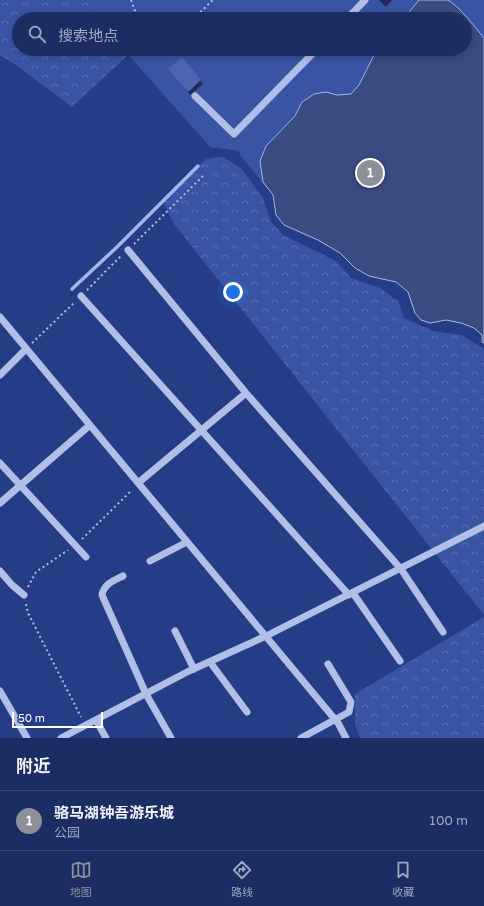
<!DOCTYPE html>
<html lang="zh">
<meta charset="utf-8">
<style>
body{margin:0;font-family:"Varela Round","Noto Sans SC",sans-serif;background:#29396d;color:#f1f3f6}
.scale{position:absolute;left:12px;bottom:10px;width:91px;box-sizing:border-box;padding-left:4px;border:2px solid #fff;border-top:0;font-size:11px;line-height:14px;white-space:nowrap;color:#fff;-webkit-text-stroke:3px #253c86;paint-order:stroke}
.you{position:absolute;left:233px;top:292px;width:14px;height:14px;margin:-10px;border:3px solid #fff;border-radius:50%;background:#1a73e8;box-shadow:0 0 0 6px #1a73e833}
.badge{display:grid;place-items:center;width:26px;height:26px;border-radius:50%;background:#8c9099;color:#fff;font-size:13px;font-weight:700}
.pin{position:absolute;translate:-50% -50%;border:2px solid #fff;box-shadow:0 1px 4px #0006}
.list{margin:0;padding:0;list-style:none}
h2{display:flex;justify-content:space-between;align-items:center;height:52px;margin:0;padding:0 16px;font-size:17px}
h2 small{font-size:13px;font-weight:400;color:#a0a8bf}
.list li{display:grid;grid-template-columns:26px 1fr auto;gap:12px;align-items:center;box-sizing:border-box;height:60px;padding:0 16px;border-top:1px solid #3a4978}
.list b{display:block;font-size:15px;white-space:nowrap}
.list p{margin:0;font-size:13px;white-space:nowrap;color:#a0a8bf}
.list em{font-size:13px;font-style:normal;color:#a0a8bf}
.icon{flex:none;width:22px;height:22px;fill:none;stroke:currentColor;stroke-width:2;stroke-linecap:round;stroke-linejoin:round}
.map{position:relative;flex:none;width:484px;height:738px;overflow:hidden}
.search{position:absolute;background:#1c2d64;box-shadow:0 2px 6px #0003;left:12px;right:12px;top:12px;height:44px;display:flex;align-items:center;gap:10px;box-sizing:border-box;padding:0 14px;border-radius:22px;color:#a0a8bf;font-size:15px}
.sheet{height:112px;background:#1c2d64}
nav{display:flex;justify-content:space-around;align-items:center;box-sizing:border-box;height:56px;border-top:1px solid #3a4978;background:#1c2d64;font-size:11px;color:#a0a8bf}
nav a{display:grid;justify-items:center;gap:2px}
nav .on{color:#8c9099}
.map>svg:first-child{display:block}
.forest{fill:url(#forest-crowns)}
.park{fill:#3954a3}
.water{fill:#3a4b82;stroke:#a4b6e9}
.shadow{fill:#0007}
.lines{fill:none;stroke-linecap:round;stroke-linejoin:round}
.stream{stroke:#a4b6e9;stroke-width:3.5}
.building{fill:#4d65ae}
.path{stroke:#b0bee8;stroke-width:2;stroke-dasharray:2 3;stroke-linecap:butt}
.minor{stroke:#b0bee8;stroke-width:7}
</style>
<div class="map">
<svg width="484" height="738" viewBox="0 0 484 738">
<defs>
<pattern id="forest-crowns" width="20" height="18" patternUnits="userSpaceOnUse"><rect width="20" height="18" fill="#3954a3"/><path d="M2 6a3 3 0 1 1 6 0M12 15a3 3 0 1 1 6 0" fill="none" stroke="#576eb1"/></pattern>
</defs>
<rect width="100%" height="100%" fill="#253c86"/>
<path class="forest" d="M 0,0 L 91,0 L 88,9 L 97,19 L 19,19 L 19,49 L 123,49 L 128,55 L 72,107 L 13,63 L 0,55 Z
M 223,157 L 242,169 L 263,198 L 271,222 L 283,235 L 336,261 L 351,278 L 380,288 L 398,301 L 404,318 L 433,331 L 462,335 L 484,349 L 484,615 L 174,224 L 162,200 L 206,159 Z
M 484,617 L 484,738 L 360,738 L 355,724 L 355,694 Z"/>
<path class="park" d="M 91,0 L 484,0 L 484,343 L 482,342 L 482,335 L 474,328 L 461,323 L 446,320 L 430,323 L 421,320 L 415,313 L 408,292 L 396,282 L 369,276 L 355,268 L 340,253 L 318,240 L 284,225 L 276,215 L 273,195 L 240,155 L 239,151 L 210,147 L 123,49 L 465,49 L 465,19 L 97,19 L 88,9 Z"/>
<path class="water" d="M 419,0 L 448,0 C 462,9 473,25 484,38 L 484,343 L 482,342 L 482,335 L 474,328 L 461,323 L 446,320 L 430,323 L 421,320 L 415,313 L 408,292 L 396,282 L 369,276 L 355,268 L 340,253 L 318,240 L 284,225 L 276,215 L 273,195 L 263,182 L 260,161 L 266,146 L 295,116 L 302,102 L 314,94 L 326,92 L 337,95 L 351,94 L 359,85 L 374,55 L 381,50 L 465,49 L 465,19 L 408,19 L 410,11 Z"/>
<path class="shadow" d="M 379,0 L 392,0 L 386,7 Z
M 169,69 L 200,80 L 203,84 L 190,95 Z"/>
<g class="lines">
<path class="stream" d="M 72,289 L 117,247 L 198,166"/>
</g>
<path class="building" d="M 182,57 L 201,80 L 188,92 L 168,69 Z"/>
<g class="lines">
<path class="path" d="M 131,0 L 138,19
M 193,19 L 213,0
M 134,244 L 203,176
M 87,290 L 122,255
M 32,343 L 75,302
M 82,539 L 132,490
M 28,587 L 36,572 L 68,550
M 26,604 L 28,613 L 81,717"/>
<path class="minor" d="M 347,19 L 365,0
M 195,96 L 234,134 L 317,49
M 128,250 L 246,393 L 401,569 L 443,632
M 81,296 L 349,595
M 0,317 L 338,723 L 346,738
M 0,375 L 26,349
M 0,463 L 86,557
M 138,483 L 246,393
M 0,503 L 90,425
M 150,561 L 187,542
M 0,571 L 12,585 L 24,595
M 123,576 C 113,581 104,584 102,595 L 146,694 L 171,738
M 353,593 L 400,661
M 175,631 L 194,669
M 210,662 L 247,712
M 0,691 L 27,738
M 96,720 L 106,738
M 61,738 L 189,671 L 266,636 L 484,526
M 301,738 L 349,712 L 351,702 L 328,664"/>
</g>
</svg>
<div class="scale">50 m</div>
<div class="you"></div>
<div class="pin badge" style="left:370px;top:173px">1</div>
<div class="search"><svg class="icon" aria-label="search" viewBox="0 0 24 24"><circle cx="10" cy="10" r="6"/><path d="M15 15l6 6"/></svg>搜索地点</div>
</div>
<section class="sheet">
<h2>附近<small></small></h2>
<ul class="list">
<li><span class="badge">1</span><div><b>骆马湖钟吾游乐城</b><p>公园</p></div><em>100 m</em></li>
</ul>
</section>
<nav>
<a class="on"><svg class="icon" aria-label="map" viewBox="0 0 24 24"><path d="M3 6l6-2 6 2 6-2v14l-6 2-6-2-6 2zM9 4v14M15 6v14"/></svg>地图</a>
<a><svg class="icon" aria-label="directions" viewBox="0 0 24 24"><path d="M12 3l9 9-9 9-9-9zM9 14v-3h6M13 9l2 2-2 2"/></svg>路线</a>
<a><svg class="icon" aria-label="saved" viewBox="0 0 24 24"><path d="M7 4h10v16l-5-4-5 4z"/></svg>收藏</a>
</nav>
